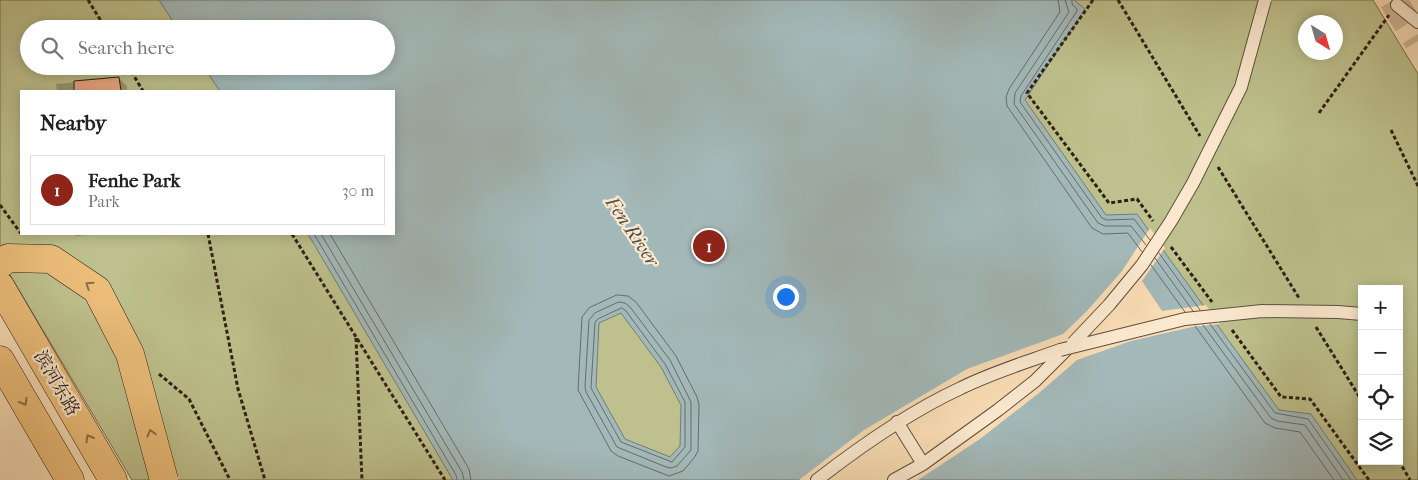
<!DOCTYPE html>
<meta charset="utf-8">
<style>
body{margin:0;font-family:"IM FELL French Canon","Noto Serif SC",serif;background:#f2f2f2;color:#222}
.controls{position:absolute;right:15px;bottom:15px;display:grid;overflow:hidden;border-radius:0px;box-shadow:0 2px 12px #0003}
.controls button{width:45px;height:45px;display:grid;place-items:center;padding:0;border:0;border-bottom:1px solid #e0e0e0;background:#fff;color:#222;font:25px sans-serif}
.compass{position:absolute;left:1298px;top:15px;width:45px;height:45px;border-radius:50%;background:#fff;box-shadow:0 2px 12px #0003;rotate:143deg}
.you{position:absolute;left:785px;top:296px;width:18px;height:18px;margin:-12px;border:4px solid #fff;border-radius:50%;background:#1a73e8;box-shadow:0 0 0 8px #1a73e833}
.badge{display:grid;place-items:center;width:32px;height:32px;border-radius:50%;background:#8f2418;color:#fff;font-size:16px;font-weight:700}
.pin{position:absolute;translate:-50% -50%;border:2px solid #fff;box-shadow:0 1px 5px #0006}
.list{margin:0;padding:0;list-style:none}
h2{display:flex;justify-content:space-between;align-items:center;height:65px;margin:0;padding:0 20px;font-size:21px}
h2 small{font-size:16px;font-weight:400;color:#767676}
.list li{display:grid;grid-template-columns:32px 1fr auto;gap:15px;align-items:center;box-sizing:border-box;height:70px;margin:0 10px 10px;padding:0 10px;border:1px solid #e0e0e0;border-radius:0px}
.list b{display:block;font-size:19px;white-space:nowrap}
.list p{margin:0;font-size:16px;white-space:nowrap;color:#767676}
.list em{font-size:16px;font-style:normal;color:#767676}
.icon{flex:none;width:28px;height:28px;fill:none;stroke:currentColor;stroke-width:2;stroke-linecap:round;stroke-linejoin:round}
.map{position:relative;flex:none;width:1418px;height:480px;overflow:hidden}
.search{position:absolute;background:#fff;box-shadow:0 2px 12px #0003;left:20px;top:20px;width:375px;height:55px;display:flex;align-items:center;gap:12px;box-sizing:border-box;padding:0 18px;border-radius:28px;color:#767676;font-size:19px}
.panel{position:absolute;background:#fff;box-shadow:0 2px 12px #0003;left:20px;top:90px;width:375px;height:145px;border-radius:0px}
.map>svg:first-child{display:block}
.green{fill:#bec18d;stroke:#757052;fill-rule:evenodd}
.water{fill:#a3b9b9;stroke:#737c78;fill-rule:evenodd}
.pier{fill:#f9ddb5}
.shadow{fill:#0003}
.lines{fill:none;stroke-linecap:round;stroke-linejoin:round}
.shore{stroke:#686c68;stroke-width:1}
.building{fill:#eaa883;stroke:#2c2016}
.trunk-tunnel{stroke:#d0b795;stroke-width:28;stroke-dasharray:28 14;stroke-linecap:butt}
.pedestrian-casing{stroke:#5f4f3e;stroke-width:14}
.trunk-casing{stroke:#2c2016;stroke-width:29}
.path{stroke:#2c2016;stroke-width:3;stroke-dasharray:4 2.5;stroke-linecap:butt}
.pedestrian{stroke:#fbe9cf;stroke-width:12}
.trunk{stroke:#ecbe7a;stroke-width:28}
.pedestrian-bridge-casing{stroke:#5f4f3e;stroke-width:14;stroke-linecap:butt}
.trunk-bridge-casing{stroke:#2c2016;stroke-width:29;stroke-linecap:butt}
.pedestrian-bridge{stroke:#fbe9cf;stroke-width:12}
.trunk-bridge{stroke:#ecbe7a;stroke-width:28}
.oneway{stroke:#8c6f48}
.labels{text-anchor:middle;stroke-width:4.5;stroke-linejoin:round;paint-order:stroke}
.street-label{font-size:18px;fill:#2c2016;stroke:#fbe9cf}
.water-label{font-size:19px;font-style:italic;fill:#504e47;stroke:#fbe9cf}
</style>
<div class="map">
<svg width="1418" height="480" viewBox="0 0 1418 480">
<rect width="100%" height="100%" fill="#f9ddb5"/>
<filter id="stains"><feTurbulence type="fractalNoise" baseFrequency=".004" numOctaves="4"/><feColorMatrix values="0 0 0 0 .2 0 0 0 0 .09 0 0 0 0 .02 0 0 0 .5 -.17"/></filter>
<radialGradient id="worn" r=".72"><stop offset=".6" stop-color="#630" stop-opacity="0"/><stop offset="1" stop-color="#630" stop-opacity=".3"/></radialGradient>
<path class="green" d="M 0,0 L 1373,0 L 1418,74 L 1418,480 L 132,480 L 0,258 ZM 1306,22 L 1336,22 L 1336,52 L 1306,52 ZM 29,29 L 386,29 L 386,66 L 29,66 ZM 21,91 L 394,91 L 394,234 L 21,234 ZM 1362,289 L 1399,289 L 1399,461 L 1362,461 Z"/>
<path class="water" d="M 159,0 L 1074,0 L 1085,9 L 1025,100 L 1106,215 L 1137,214 L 1279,410 L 1311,414 L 1357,480 L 453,480 L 308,234 L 394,234 L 394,91 L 220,91 L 203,66 L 386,66 L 386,29 L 178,29 ZM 621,313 L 661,367 L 681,405 L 680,446 L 670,457 L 625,439 L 596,387 L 599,323 Z"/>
<path class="pier" d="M 1150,228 L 1165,248 L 1142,281 L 1162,311 L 1206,305 L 1220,324 L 1192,327 L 1131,341 L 1077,360 L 1039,393 L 980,439 L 918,480 L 799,480 L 864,430 L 967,369 L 1063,334 L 1087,311 L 1122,271 Z"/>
<path class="shadow" d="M 119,78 L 127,86 L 127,91 L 57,91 L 56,84 Z
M 74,234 L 100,234 L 76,236 Z"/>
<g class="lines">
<path class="shore" d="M 1058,0 L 1060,12 L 1009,89 L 1006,97 L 1007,106 L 1092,228 L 1103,234 L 1128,233 L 1142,252
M 1065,0 L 1069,12 L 1015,93 L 1014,104 L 1098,223 L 1105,226 L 1131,226 L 1146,245
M 1072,0 L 1072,4 L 1077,9 L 1077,11 L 1021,96 L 1020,102 L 1102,218 L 1107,220 L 1134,219 L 1150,240
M 314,234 L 456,475 L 457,480
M 321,234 L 462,472 L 464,480
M 330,234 L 469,469 L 471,480
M 1159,253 L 1200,310
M 1155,258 L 1193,311
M 1151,265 L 1185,312
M 617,295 L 628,296 L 636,302 L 676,356 L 697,397 L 699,405 L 698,451 L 694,458 L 683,471 L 669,476 L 618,456 L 611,451 L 578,390 L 582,317 L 589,308 Z
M 619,302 L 625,303 L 630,307 L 670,360 L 691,402 L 691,450 L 677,466 L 671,468 L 666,467 L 617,447 L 586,392 L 585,386 L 589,320 L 595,313 Z
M 622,308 L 626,311 L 665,364 L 685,402 L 685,447 L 672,462 L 621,442 L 591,388 L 595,322 L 598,319 Z
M 1210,324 L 1275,413 L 1308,419 L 1351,480
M 1203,325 L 1271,418 L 1277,421 L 1305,425 L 1343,480
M 1195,326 L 1265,423 L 1275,428 L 1300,432 L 1334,480"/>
</g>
<path class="building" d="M 119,77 L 121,91 L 74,91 L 74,81 Z"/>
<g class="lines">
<path class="trunk-tunnel" d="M 1393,0 L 1418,41"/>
<g class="pedestrian-casing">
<path id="pedestrian" d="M 1397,5 L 1418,22
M 897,422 L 923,464
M 817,480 C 862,445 909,412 961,388 C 993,372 1027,362 1060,350
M 894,480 L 923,464 L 998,410 L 1035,381 L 1066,350"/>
</g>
<g class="trunk-casing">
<path id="trunk" d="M 0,286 L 113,480
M 0,360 L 70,480"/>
</g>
<path class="path" d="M 88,0 L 106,29
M 1093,0 L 1027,93 L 1109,203 L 1137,199 L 1153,221
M 1118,0 L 1200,136
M 128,66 L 143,91
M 1319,113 L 1389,15
M 1391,130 L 1418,186
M 1218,167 L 1299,298
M 0,205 L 22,235
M 208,234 L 238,389 L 265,480
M 292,234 L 445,480
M 1171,247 L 1212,302
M 1316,327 L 1362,401
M 1232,330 L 1281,397 L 1310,399 L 1369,480
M 356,338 L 362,480
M 159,374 L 189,399 L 230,480
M 1399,461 L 1410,480"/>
<use href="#pedestrian" class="pedestrian"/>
<use href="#trunk" class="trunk"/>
<g class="pedestrian-bridge-casing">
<path id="pedestrian-bridge" d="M 1073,343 L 1109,305 L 1142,265 L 1171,221 L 1193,183 L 1241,87 L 1265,0
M 1060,350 L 1185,319 L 1262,311 L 1338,312 L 1362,314"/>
</g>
<g class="trunk-bridge-casing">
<path id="trunk-bridge" d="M 0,264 L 8,258 L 51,259 L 97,290 L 130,354 L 164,480"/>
</g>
<use href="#pedestrian-bridge" class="pedestrian-bridge"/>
<use href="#trunk-bridge" class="trunk-bridge"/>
</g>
<defs><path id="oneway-chevron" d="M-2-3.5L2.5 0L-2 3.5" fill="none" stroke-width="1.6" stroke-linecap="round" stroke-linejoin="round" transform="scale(1.25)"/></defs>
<g class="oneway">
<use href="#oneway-chevron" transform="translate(89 285) rotate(-146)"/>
<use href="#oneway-chevron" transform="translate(24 402) rotate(60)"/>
<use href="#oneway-chevron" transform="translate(151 433) rotate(-105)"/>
<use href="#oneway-chevron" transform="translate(89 438) rotate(-120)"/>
</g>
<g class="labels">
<g class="street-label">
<text transform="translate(57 383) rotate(60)" y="6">滨河东路</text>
</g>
<g class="water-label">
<text transform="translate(633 231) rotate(56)" y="7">Fen River</text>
</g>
</g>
<rect width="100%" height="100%" filter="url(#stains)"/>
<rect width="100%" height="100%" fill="url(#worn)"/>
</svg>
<div class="controls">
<button>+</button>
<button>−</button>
<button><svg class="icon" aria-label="locate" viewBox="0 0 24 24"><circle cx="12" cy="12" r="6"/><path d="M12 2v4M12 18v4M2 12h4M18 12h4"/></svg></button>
<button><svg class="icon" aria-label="layers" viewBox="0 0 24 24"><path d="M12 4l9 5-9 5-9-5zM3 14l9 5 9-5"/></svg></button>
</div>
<svg class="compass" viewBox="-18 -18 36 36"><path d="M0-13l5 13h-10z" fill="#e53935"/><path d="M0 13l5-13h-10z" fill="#767676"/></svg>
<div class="you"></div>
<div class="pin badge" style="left:709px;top:246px">1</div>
<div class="search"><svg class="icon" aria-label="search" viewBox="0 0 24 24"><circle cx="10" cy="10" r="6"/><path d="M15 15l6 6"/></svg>Search here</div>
<section class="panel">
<h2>Nearby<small></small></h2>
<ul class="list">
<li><span class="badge">1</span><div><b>Fenhe Park</b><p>Park</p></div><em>30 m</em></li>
</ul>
</section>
</div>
